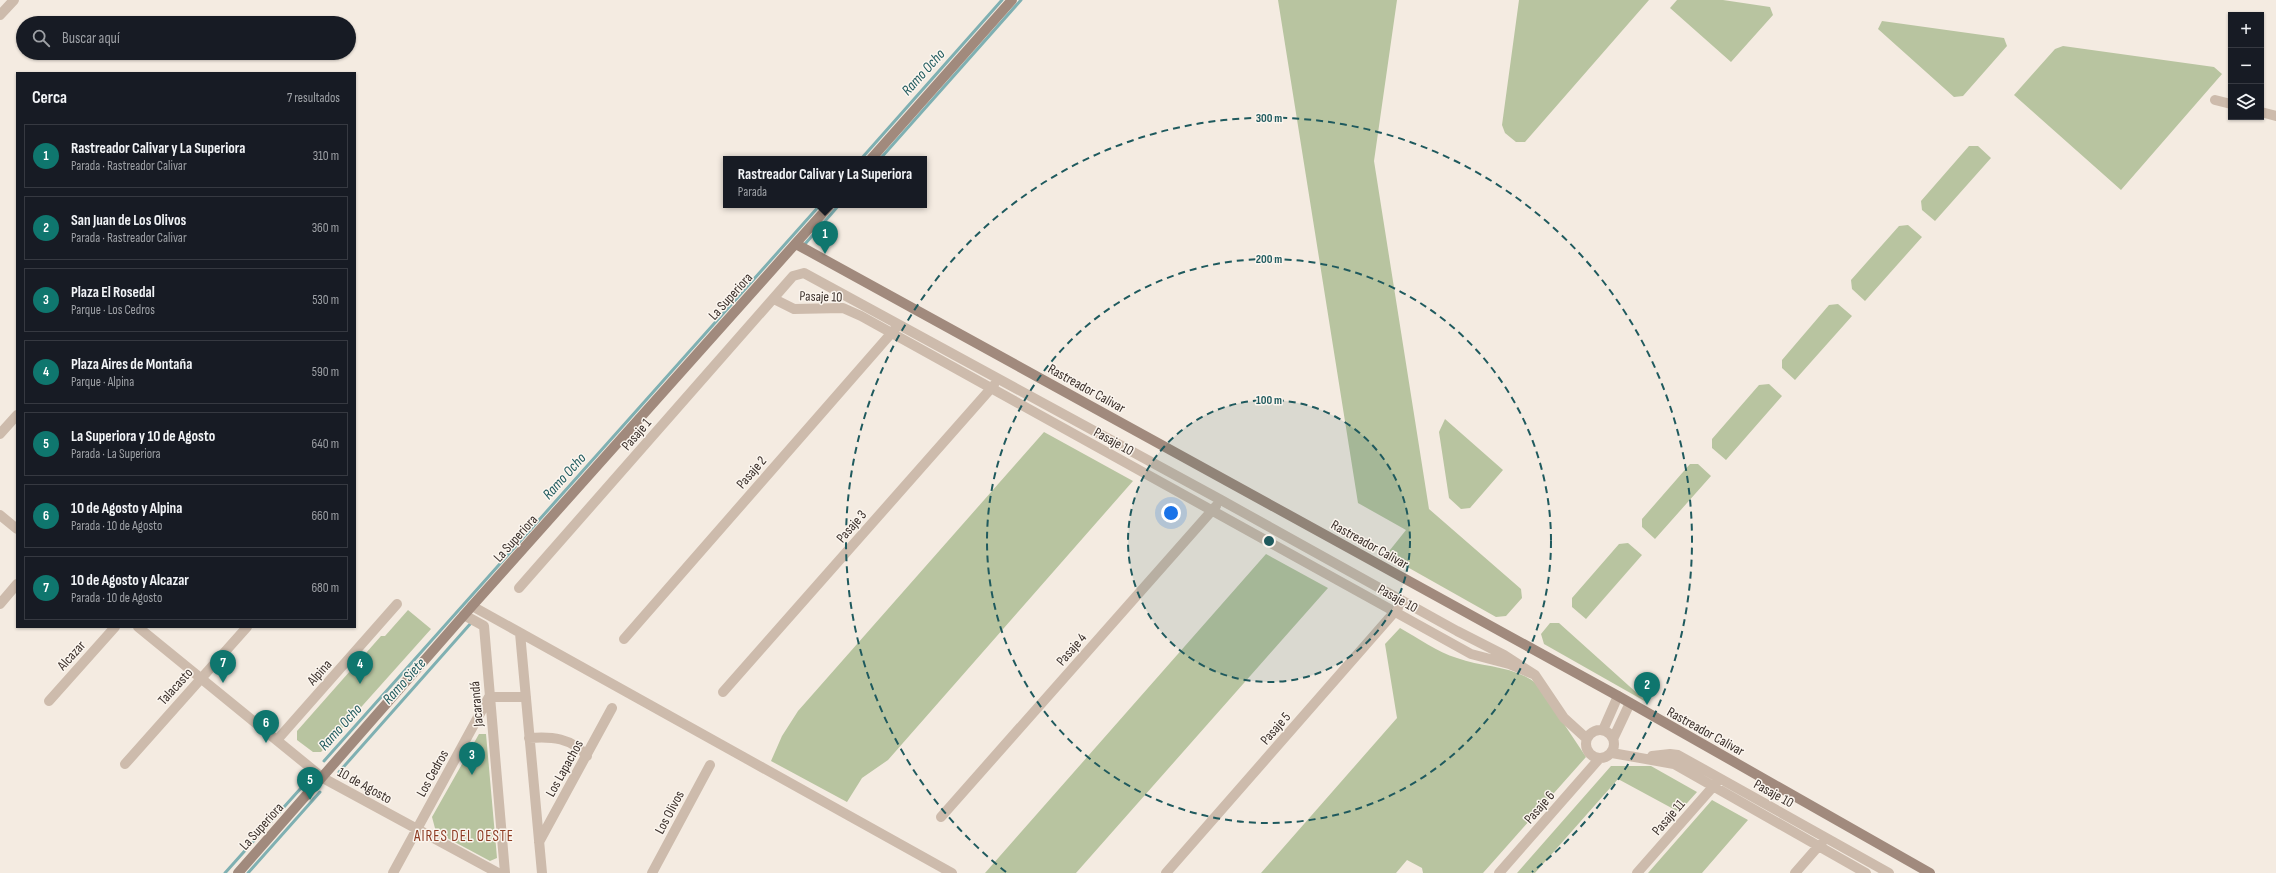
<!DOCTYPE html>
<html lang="es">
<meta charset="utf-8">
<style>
body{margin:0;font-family:"Sofia Sans Condensed",sans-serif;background:#20242c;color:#f1f3f6}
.controls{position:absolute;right:12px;top:12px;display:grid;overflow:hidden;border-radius:0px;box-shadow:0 1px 3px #0004}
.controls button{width:36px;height:36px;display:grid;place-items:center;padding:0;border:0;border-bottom:1px solid #363941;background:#171b24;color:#f1f3f6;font:20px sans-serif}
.you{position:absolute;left:1171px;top:513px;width:14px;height:14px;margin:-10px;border:3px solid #fff;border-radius:50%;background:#1a73e8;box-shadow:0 0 0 6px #1a73e833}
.badge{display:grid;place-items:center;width:26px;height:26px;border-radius:50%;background:#0f766e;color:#fff;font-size:13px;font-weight:700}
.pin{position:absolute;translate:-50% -33px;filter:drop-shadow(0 1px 2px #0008)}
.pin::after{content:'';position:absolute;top:21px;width:14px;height:12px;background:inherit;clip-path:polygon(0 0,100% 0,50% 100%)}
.popup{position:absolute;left:723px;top:156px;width:204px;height:52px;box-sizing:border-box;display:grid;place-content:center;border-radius:0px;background:#171b24;filter:drop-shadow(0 1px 3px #0005);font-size:13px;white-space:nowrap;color:#9ea1a6}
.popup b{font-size:15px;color:#f1f3f6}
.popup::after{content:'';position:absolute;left:50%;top:100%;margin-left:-8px;border:8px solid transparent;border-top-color:#171b24}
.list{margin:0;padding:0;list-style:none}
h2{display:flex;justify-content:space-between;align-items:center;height:52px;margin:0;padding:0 16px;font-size:17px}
h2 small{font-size:13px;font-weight:400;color:#9ea1a6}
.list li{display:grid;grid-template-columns:26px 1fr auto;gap:12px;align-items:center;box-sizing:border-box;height:64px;margin:0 8px 8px;padding:0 8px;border:1px solid #363941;border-radius:0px}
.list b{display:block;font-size:15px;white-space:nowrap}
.list p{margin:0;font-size:13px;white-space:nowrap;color:#9ea1a6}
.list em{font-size:13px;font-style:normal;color:#9ea1a6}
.icon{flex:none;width:22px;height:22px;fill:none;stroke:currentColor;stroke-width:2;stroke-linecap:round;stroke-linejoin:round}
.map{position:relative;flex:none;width:2276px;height:873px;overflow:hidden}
.search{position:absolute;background:#171b24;box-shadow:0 1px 3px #0004;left:16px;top:16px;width:340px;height:44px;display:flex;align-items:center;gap:10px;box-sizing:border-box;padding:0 14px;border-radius:22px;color:#9ea1a6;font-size:15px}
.panel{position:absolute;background:#171b24;box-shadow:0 1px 3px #0004;left:16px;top:72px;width:340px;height:556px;border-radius:0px}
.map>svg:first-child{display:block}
.green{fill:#b8c4a0}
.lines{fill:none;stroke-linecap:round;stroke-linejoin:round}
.stream{stroke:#7fb0b2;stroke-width:3}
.street{stroke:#cdbbac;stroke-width:10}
.secondary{stroke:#a18a7d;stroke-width:10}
.ring{fill:none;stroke:#1f5a5e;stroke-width:2;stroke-dasharray:7 5}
.labels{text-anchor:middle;stroke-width:3;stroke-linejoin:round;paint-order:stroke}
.street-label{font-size:14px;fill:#3b302b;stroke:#fbf5ee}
.water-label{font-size:15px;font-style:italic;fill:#1f5a5e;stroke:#fbf5ee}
.neighbourhood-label{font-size:15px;letter-spacing:1px;fill:#8c3b22;stroke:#fbf5ee}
.centre{fill:#1f5a5e;stroke:#fbf5ee;stroke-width:2}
.ring-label{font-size:12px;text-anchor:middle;font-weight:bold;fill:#1f5a5e;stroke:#fbf5ee;stroke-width:3;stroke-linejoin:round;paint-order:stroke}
</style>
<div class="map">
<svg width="2276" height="873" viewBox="0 0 2276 873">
<rect width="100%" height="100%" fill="#f4ebe1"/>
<path class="green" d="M 1278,0 L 1397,0 L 1374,161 L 1429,509 L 1521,589 L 1522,598 L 1506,616 L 1496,617 L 1386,555 L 1406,530 L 1358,503 Z
M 1519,0 L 1649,0 L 1525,142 L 1516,142 L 1505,133 L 1502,125 Z
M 1677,0 L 1723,0 L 1770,7 L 1773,15 L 1731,62 L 1670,8 Z
M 1882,21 L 2004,38 L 2007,46 L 1963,96 L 1954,97 L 1878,29 Z
M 2063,46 L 2214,67 L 2222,74 L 2121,190 L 2014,95 L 2055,49 Z
M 1969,146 L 1978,146 L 1991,158 L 1935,221 L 1922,210 L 1921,201 Z
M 1908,225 L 1922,237 L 1865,301 L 1852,289 L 1851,280 L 1899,226 Z
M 1838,304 L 1852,316 L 1795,380 L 1782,368 L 1782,360 L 1829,305 Z
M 1769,384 L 1782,396 L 1726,460 L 1712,448 L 1712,439 L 1759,385 Z
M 1445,419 L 1503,470 L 1470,508 L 1461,509 L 1449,498 L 1439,432 Z
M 1044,432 L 1133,481 L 888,760 L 862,778 L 847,802 L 771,761 L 782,736 L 798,711 Z
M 1690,464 L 1698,464 L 1711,476 L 1655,539 L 1642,527 L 1642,519 Z
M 1628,543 L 1642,555 L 1586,619 L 1572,607 L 1572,598 L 1619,544 Z
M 1266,554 L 1328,588 L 1076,873 L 985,873 Z
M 408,610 L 431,629 L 321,752 L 313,752 L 297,740 L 297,731 L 381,636 L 385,636 Z
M 1550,623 L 1559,623 L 1648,703 L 1544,644 L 1541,634 Z
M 1400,628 C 1418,638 1437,652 1457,658 C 1484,668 1515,665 1538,685 L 1586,757 L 1483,873 L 1423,873 L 1422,868 L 1407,860 L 1396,873 L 1261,873 L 1397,718 L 1385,644 Z
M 479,734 L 486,734 L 497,858 L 490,861 L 436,832 L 432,817 Z
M 1611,766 L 1651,766 L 1697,792 L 1679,812 L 1618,779 L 1535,873 L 1517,873 Z
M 1712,800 L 1748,820 L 1702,873 L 1648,873 Z"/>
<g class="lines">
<path class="stream" d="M 861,159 L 1002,0
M 880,159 L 1021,0
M 805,244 L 839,205
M 324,761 L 820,205
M 339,772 L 471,623
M 225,873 L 301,788
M 248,873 L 320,792"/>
<path class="street" d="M 0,15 L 14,0
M 2215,100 L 2231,104
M 2261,112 L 2276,116
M 0,434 L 17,415
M 0,515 L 17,529
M 519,588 L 793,276 L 804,273 L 1221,500 L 1457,631 L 1504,655 L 1535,675 L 1509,664 L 1471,654 L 861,316 L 843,308 L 794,309 L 774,299
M 0,604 L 17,584
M 472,606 L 952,873
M 464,615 L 484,626 L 505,873
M 138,627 L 323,778 L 498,873
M 520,633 L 542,873
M 624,639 L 895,329
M 1535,675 L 1564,718 L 1586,738
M 723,692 L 994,385
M 49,701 L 115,627
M1586 744a14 14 0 1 1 28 0a14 14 0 1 1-28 0Z
M 1603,730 L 1618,696
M 529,738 C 552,736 571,738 587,756
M 1613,739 L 1630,703
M 277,740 L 397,604
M 1612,753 L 1674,764 L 1866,873
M 1652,756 L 1670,754 L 1678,755 L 1889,873
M 125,764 L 247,627
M 941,817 L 1216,506
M 539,842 L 612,708
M 393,873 L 489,697 L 526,697
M 652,873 L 710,765
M 1166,873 L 1398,608
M 1499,873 L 1599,759
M 1637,873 L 1718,781
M 1795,873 L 1823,841"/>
<path class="secondary" d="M 871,159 L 1012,0
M 796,244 L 1618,696 L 1930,873
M 238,873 L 472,606 L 830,205"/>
</g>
<circle cx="1269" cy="541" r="141" fill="#1f5a5e" fill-opacity=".12"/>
<g class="ring">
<circle cx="1269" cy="541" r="141"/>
<circle cx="1269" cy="541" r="282"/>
<path d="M1006 872A423 423 0 1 1 1532 872"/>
</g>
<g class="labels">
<g class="street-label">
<text transform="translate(730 296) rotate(-48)" y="5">La Superiora</text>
<text transform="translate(821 296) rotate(2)" y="5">Pasaje 10</text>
<text transform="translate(1087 388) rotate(29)" y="5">Rastreador Calivar</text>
<text transform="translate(636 434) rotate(-49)" y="5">Pasaje 1</text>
<text transform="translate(1114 441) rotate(29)" y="5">Pasaje 10</text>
<text transform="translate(751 472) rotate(-49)" y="5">Pasaje 2</text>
<text transform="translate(851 526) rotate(-49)" y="5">Pasaje 3</text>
<text transform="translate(515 538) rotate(-48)" y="5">La Superiora</text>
<text transform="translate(1370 544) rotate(29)" y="5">Rastreador Calivar</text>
<text transform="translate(1398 598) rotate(29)" y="5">Pasaje 10</text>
<text transform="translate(1071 649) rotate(-49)" y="5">Pasaje 4</text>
<text transform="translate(71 655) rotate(-48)" y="5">Alcazar</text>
<text transform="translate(319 672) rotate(-48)" y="5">Alpina</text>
<text transform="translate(175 686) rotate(-48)" y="5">Talacasto</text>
<text transform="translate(476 704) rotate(-95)" y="5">Jacarandá</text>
<text transform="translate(1275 728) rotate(-49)" y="5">Pasaje 5</text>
<text transform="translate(1706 731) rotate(29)" y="5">Rastreador Calivar</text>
<text transform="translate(564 768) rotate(-61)" y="5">Los Lapachos</text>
<text transform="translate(432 773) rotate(-61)" y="5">Los Cedros</text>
<text transform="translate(365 785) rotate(29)" y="5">10 de Agosto</text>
<text transform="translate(1774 793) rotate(29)" y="5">Pasaje 10</text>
<text transform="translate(1539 807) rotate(-49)" y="5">Pasaje 6</text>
<text transform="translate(669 812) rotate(-62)" y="5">Los Olivos</text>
<text transform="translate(1668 817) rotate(-49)" y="5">Pasaje 11</text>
<text transform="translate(261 826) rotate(-48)" y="5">La Superiora</text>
</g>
<g class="water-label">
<text transform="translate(923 72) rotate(-48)" y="5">Ramo Ocho</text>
<text transform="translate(564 476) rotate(-48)" y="5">Ramo Ocho</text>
<text transform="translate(404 681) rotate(-48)" y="5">Ramo Siete</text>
<text transform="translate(340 727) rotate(-48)" y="5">Ramo Ocho</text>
</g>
<g class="neighbourhood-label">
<text x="464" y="841">AIRES DEL OESTE</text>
</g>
</g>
<circle cx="1269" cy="541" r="6" class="centre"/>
<g class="ring-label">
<text x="1269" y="122">300 m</text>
<text x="1269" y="263">200 m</text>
<text x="1269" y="404">100 m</text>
</g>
</svg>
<div class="controls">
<button>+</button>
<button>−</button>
<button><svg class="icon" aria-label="layers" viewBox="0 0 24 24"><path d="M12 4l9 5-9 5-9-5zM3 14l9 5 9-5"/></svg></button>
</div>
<div class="you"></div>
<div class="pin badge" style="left:825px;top:254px">1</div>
<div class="popup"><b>Rastreador Calivar y La Superiora</b>Parada</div>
<div class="pin badge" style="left:1647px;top:705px">2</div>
<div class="pin badge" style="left:472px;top:775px">3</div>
<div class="pin badge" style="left:360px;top:684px">4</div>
<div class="pin badge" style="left:310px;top:800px">5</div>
<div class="pin badge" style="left:266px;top:743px">6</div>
<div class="pin badge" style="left:223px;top:683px">7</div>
<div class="search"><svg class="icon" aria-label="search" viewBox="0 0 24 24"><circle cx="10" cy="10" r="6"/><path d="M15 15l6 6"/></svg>Buscar aquí</div>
<section class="panel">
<h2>Cerca<small>7 resultados</small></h2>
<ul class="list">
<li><span class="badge">1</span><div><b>Rastreador Calivar y La Superiora</b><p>Parada · Rastreador Calivar</p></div><em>310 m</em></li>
<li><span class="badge">2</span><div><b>San Juan de Los Olivos</b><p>Parada · Rastreador Calivar</p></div><em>360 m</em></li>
<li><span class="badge">3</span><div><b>Plaza El Rosedal</b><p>Parque · Los Cedros</p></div><em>530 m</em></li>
<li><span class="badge">4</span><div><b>Plaza Aires de Montaña</b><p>Parque · Alpina</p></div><em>590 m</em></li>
<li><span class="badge">5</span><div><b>La Superiora y 10 de Agosto</b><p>Parada · La Superiora</p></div><em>640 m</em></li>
<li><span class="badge">6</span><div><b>10 de Agosto y Alpina</b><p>Parada · 10 de Agosto</p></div><em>660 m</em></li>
<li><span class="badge">7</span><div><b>10 de Agosto y Alcazar</b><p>Parada · 10 de Agosto</p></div><em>680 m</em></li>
</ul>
</section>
</div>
